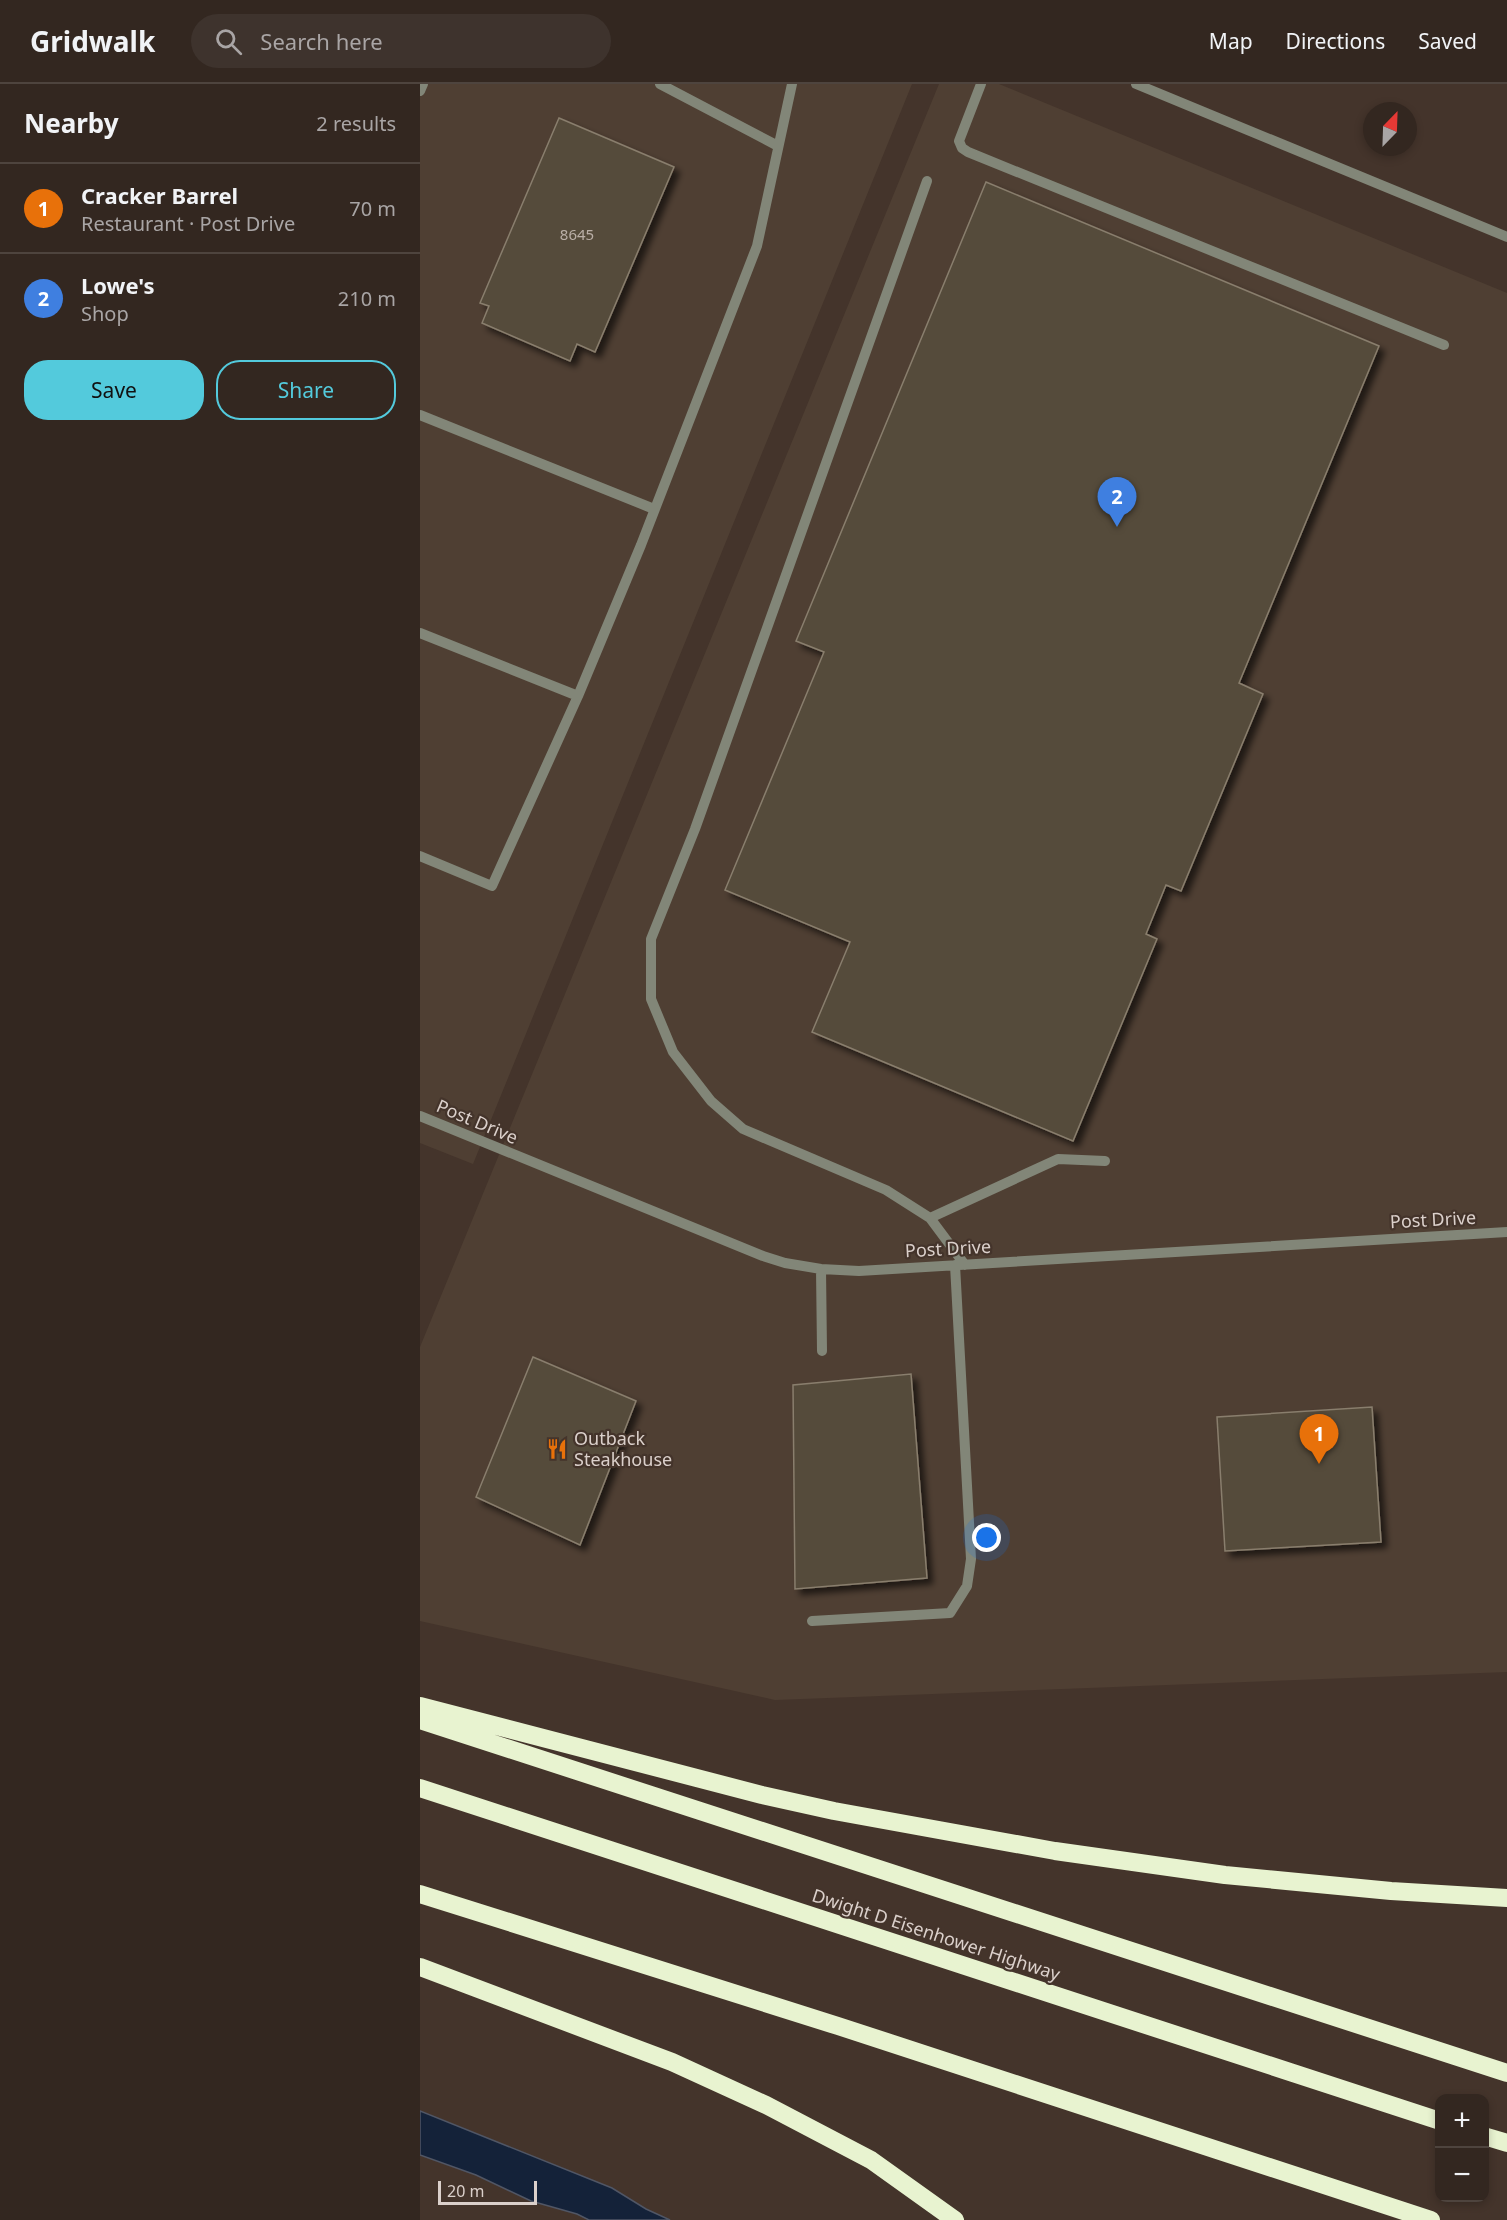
<!DOCTYPE html>
<meta charset="utf-8">
<style>
body{margin:0;font-family:"Noto Sans",sans-serif;background:#3e332d;color:#f1f3f6}
.controls{position:absolute;right:18px;bottom:18px;display:grid;overflow:hidden;border-radius:12px;box-shadow:0 3px 9px #0003}
.controls button{width:54px;height:54px;display:grid;place-items:center;padding:0;border:0;border-bottom:2px solid #4e443e;background:#332720;color:#f1f3f6;font:30px sans-serif}
.compass{position:absolute;left:943px;top:18px;width:54px;height:54px;border-radius:50%;background:#332720;box-shadow:0 3px 9px #0003;rotate:23deg}
.scale{position:absolute;left:18px;bottom:15px;width:99px;box-sizing:border-box;padding-left:6px;border:3px solid #dbd0cb;border-top:0;font-size:16px;line-height:21px;white-space:nowrap;color:#dbd0cb;-webkit-text-stroke:4px #44342b;paint-order:stroke}
.you{position:absolute;left:567px;top:1454px;width:21px;height:21px;margin:-15px;border:4px solid #fff;border-radius:50%;background:#1a73e8;box-shadow:0 0 0 9px #1a73e833}
.badge{display:grid;place-items:center;width:39px;height:39px;border-radius:50%;background:#53cadc;color:#fff;font-size:20px;font-weight:700}
.pin{position:absolute;translate:-50% -50px;filter:drop-shadow(0 2px 3px #0008)}
.pin::after{content:'';position:absolute;top:32px;width:21px;height:18px;background:inherit;clip-path:polygon(0 0,100% 0,50% 100%)}
.list{margin:0;padding:0;list-style:none}
h2{display:flex;justify-content:space-between;align-items:center;height:78px;margin:0;padding:0 24px;font-size:26px}
h2 small{font-size:20px;font-weight:400;color:#a9a5a5}
.list li{display:grid;grid-template-columns:39px 1fr auto;gap:18px;align-items:center;box-sizing:border-box;height:90px;padding:0 24px;border-top:2px solid #4e443e}
.list b{display:block;font-size:22px;white-space:nowrap}
.list p{margin:0;font-size:20px;white-space:nowrap;color:#a9a5a5}
.list em{font-size:20px;font-style:normal;color:#a9a5a5}
.actions{display:flex;gap:12px;padding:18px 24px}
.actions a{flex:1;padding:14px 0;border:2px solid #53cadc;border-radius:24px;text-align:center;font-size:21px;color:#53cadc}
.actions .main{background:#53cadc;color:#111}
.icon{flex:none;width:33px;height:33px;fill:none;stroke:currentColor;stroke-width:2;stroke-linecap:round;stroke-linejoin:round}
.map{position:relative;flex:none;width:1087px;height:2136px;overflow:hidden}
header{display:flex;align-items:center;gap:36px;box-sizing:border-box;height:84px;padding:0 30px;background:#332720;border-bottom:2px solid #4e443e}
header strong{font-size:28px}
nav{display:flex;gap:33px;margin-inline-start:auto;font-size:21px}
.search{width:420px;height:54px;background:#3e332d;display:flex;align-items:center;gap:15px;box-sizing:border-box;padding:0 21px;border-radius:33px;color:#a9a5a5;font-size:22px}
main{display:flex}
aside{flex:1;background:#332720}
.map>svg:first-child{display:block}
.commercial{fill:#4f3f33}
.water{fill:#142239;stroke:#505665;stroke-width:1.5}
.building{fill:#554b3b;stroke:#897e6d;stroke-width:1.5;filter:url(#shadow)}
.lines{fill:none;stroke-linecap:round;stroke-linejoin:round}
.minor{stroke:#828678;stroke-width:10}
.highway{stroke:#e8f3d0;stroke-width:18}
.labels{text-anchor:middle;stroke-width:4.5;stroke-linejoin:round;paint-order:stroke}
.number-label{font-size:15px;fill:#baafa7}
.street-label{font-size:18px;fill:#dbd0cb;stroke:#44342b}
.poi-label{font-size:18px;fill:#dbd0cb;stroke:#44342b;text-anchor:start}
</style>
<header>
<strong>Gridwalk</strong>
<div class="search"><svg class="icon" aria-label="search" viewBox="0 0 24 24"><circle cx="10" cy="10" r="6"/><path d="M15 15l6 6"/></svg>Search here</div>
<nav><a>Map</a><a>Directions</a><a>Saved</a></nav>
</header>
<main>
<aside>
<h2>Nearby<small>2 results</small></h2>
<ul class="list">
<li><span class="badge" style="background:#e8710a">1</span><div><b>Cracker Barrel</b><p>Restaurant · Post Drive</p></div><em>70 m</em></li>
<li><span class="badge" style="background:#3f7fe0">2</span><div><b>Lowe's</b><p>Shop</p></div><em>210 m</em></li>
</ul>
<div class="actions"><a class="main">Save</a><a>Share</a></div>
</aside>
<div class="map">
<svg width="1087" height="2136" viewBox="0 0 1087 2136">
<defs>
<filter id="shadow"><feDropShadow dx="5.5" dy="5.5" stdDeviation="3" flood-color="#0009"/></filter>
</defs>
<rect width="100%" height="100%" fill="#44342b"/>
<path class="commercial" d="M 0,0 L 492,0 L 53,1080 L 0,1059 Z
M 519,0 L 579,0 L 1087,209 L 1087,1588 L 355,1616 L 0,1537 L 0,1263 Z"/>
<path class="water" d="M 0,2027 L 192,2104 L 226,2125 L 250,2136 L 169,2136 L 157,2130 L 111,2117 L 56,2091 L 0,2071 Z"/>
<path class="building" d="M 139,34 L 254,83 L 175,268 L 157,260 L 150,277 L 62,239 L 69,222 L 60,219 Z
M 566,98 L 959,262 L 819,599 L 843,610 L 761,807 L 746,801 L 726,850 L 737,855 L 653,1057 L 392,948 L 430,858 L 305,806 L 404,568 L 376,557 Z
M 113,1273 L 216,1317 L 160,1461 L 56,1413 Z
M 491,1290 L 507,1494 L 375,1505 L 373,1301 Z
M 952,1323 L 961,1458 L 805,1467 L 797,1333 Z"/>
<g class="lines">
<path class="minor" d="M 240,0 L 358,62
M 561,0 L 539,57 L 542,64 L 548,68 L 1024,261
M 716,0 L 1087,153
M 0,7 L 3,0
M 507,97 L 275,745 L 231,855 L 231,915 L 253,968 L 291,1017 L 323,1045 L 466,1106 L 510,1134 L 545,1181
M 0,331 L 234,425
M 0,549 L 158,612 L 221,461 L 337,162 L 372,0
M 0,772 L 72,802 L 158,612
M 0,1032 L 343,1172 L 365,1179 L 401,1185 L 439,1187 L 1087,1148
M 510,1134 L 638,1075 L 685,1077
M 401,1185 L 402,1267
M 392,1537 L 530,1529 L 547,1502 L 551,1475 L 535,1181"/>
<path class="highway" d="M 0,1622 L 342,1711 L 414,1727 L 635,1767 L 805,1791 L 971,1807 L 1087,1814
M 0,1636 L 1087,1989
M 0,1704 L 1020,2037
M 0,1810 L 418,1942 L 1011,2136
M 0,1883 L 252,1978 L 346,2021 L 451,2076 L 535,2136
M 1064,2052 L 1087,2059"/>
</g>
<defs>
<g id="restaurant-bare" transform="scale(1.62)"><path d="M-5-6h1v4h1v-4h1v4h1v-4h1v5L-1.5 .5V6h-2V.5L-5-1ZM5-6V6H3V1.5H1.5Q1.5-4 5-6Z" fill="#e8710a" stroke="#44342b" stroke-width="2.5" paint-order="stroke"/></g>
</defs>
<g fill-rule="evenodd">
<use href="#restaurant-bare" x="137" y="1365"/>
</g>
<g class="labels">
<g class="number-label">
<text x="157" y="156">8645</text>
</g>
<g class="street-label">
<text transform="translate(57 1038) rotate(23)" y="6">Post Drive</text>
<text transform="translate(1013 1136) rotate(-3)" y="6">Post Drive</text>
<text transform="translate(528 1165) rotate(-3)" y="6">Post Drive</text>
<text transform="translate(516 1851) rotate(18)" y="6">Dwight D Eisenhower Highway</text>
</g>
<g class="poi-label">
<text x="154" y="1361">Outback<tspan x="154" dy="21">Steakhouse</tspan></text>
</g>
</g>
</svg>
<div class="controls">
<button>+</button>
<button>−</button>
</div>
<svg class="compass" viewBox="-18 -18 36 36"><path d="M0-13l5 13h-10z" fill="#e53935"/><path d="M0 13l5-13h-10z" fill="#a9a5a5"/></svg>
<div class="scale">20 m</div>
<div class="you"></div>
<div class="pin badge" style="left:899px;top:1380px;background:#e8710a">1</div>
<div class="pin badge" style="left:697px;top:443px;background:#3f7fe0">2</div>
</div>
</main>
